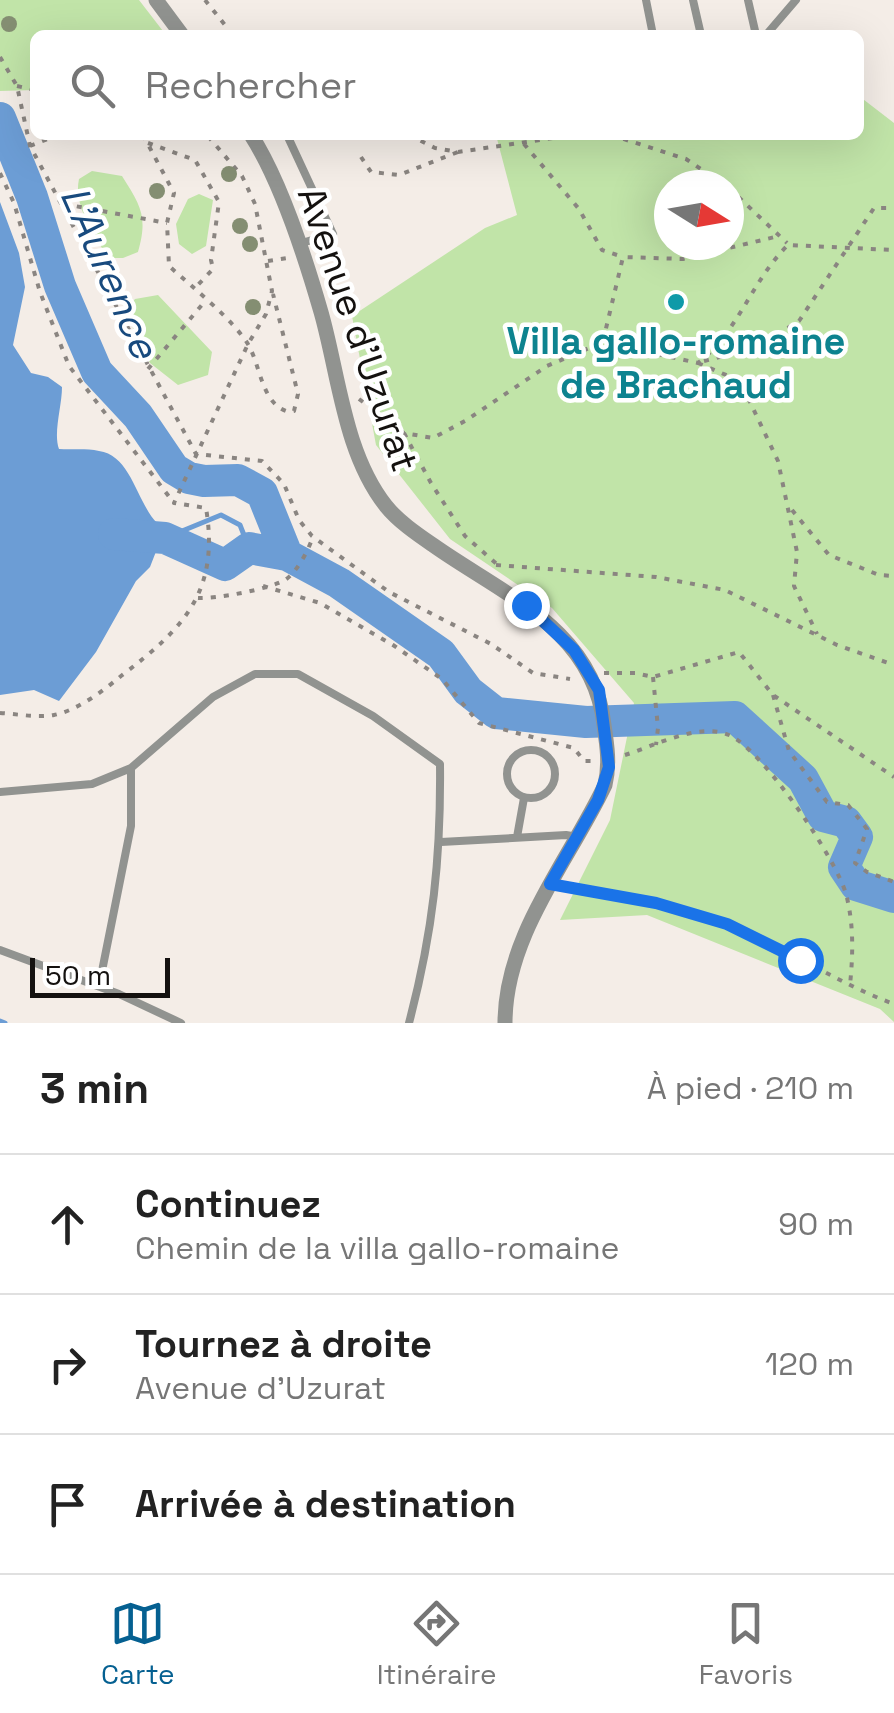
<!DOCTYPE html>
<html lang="fr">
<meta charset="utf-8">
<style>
body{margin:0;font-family:"Space Grotesk",sans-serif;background:#f6f6f6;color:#222}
.compass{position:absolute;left:654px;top:170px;width:90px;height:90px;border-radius:50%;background:#fff;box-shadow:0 10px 40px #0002;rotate:101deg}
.scale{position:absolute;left:30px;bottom:25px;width:140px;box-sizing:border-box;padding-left:10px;border:5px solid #14110f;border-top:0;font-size:28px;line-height:35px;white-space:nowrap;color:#14110f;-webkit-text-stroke:8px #fff;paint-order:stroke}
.stop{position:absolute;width:30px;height:30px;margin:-22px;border:8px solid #1a73e8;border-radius:50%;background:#fff}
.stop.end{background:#1a73e8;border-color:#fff;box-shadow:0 2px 10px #0008}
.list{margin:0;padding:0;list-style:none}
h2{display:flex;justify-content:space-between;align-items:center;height:130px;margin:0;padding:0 40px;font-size:42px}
h2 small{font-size:32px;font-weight:400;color:#767676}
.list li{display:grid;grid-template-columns:65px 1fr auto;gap:30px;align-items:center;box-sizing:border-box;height:140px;padding:0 40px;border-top:2px solid #e0e0e0}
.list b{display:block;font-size:38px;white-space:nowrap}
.list p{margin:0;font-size:32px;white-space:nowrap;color:#767676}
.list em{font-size:32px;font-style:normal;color:#767676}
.icon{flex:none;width:55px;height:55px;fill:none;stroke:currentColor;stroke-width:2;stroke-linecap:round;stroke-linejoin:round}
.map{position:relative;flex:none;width:894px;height:1023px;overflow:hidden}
.search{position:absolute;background:#fff;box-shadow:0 10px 40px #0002;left:30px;right:30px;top:30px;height:110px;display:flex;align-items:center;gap:25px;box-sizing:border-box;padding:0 35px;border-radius:15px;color:#767676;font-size:38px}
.sheet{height:550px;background:#fff}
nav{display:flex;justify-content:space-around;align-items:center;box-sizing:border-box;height:140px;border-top:2px solid #e0e0e0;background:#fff;font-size:28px;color:#767676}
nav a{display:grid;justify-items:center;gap:5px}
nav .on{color:#056091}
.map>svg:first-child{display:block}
.green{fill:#c1e4a8;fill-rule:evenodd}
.water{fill:#6c9dd5}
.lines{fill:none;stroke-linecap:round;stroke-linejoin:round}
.stream{stroke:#6c9dd5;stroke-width:5}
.river{stroke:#6c9dd5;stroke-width:32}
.path{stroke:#8a8581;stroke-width:4;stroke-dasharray:5 8;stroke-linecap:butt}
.lane{stroke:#919390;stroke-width:8}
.street{stroke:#919390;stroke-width:15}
.tree{fill:#848e72}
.route{stroke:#1a73e8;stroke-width:12}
.culture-dot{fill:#0f9aa8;stroke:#fff;stroke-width:4}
.labels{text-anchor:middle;stroke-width:9;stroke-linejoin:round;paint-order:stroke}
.street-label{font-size:38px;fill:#14110f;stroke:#fff}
.culture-label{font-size:38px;font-weight:bold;fill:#0d838f;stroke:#fff}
.water-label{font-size:40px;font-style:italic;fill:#184a7e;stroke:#fff}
</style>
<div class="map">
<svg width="894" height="1023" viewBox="0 0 894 1023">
<rect width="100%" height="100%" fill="#f4ede7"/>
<path class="green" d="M 0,0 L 139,0 L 166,35 L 35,35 L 35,90 L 0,91 Z
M 859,96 L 894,123 L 894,1022 L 880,1009 L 647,915 L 560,920 L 610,820 L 634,703 L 552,608 L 450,539 L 376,445 L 352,316 L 485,228 L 517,215 L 496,135 L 723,135 L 732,139 L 735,135 L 859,135 ZM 669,185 L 729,185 L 729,245 L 669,245 Z
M 92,171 L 122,176 C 141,206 148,217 138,252 L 123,258 L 108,258 C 94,234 73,206 79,179 Z
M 199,194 L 213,200 L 206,246 L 192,254 L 179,244 L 176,224 L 188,199 Z
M 158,295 L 212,352 L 208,375 L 178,385 L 150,363 L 125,311 L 135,299 Z"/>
<path class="water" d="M 0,202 L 19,253 L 25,287 L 13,345 L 31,373 L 48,377 L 62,387 C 62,406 53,433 59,449 C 72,450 86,448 99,451 C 131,455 137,503 157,523 L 157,549 L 150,567 L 136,581 L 96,652 L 59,701 L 34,690 L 0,695 Z"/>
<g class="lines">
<path class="stream" d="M 165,538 L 221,515 L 240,525 L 249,548
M 0,1021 L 5,1023"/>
<path class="river" d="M 0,118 L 32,197 L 60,286 L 97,372 L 138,416 L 174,469 L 189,478 L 204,481 L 238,480 L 262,493 L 287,555 L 339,583 L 441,654 L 468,691 L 496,713 L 586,722 L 735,717 L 803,779 L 823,816 L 846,822 L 857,837 L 844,867 L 856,885 L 894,897
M 114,534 L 165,538 L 225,565 L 249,548 L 287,555"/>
<path class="path" d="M 205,0 L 229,30
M 0,57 L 17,86 L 30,146 L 196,454 L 262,461 L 284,484 L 299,520 L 312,536 L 389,592 L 491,644 L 533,673 L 570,679
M 17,86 L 35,90
M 143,135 L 174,193 L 167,223 L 169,266 C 191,286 235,321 249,346 C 261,368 262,405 289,412 L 294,411 L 298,394 L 273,294
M 409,135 L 435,148 L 458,152 L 574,135
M 611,135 L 686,159 L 725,185
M 148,143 L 195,160 L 219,202 L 211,260 L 213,269 L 194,289
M 524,144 L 579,209 L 602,250 L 623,257
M 30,146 L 58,135
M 361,157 L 371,172 L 399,175 L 458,152
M 0,173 L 14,203 L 40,292 L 69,366 L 174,503
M 729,188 L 787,243
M 64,204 L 167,223
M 268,261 L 288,258
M 603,341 L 623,257 L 683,259 L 779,236
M 704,361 L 755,348 L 799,321 L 874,208 L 894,208
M 698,363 L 740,381 L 778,461 L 797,552 L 794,586 L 817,634
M 148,369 L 206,300
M 359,399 L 404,433 L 433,438 L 465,421 L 547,366 L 603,342 L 698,363 C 739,331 752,280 788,245 L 894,250
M 404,433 L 431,483 L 465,536 L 499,566
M 792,510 L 829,555 L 879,575 L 894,576
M 496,565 L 656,577 L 725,590 L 837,645 L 894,665
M 263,586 L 320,603 L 393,645 L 442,679 L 479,723 L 574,748 L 584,761 L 591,761
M 198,598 C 217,599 269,589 285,580 C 297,572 308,551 312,539
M 604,673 L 635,673 L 653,677 L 739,652 L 773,695 L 894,777
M 653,677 L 658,728 L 656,745
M 773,695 L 789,751 L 827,802 L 848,805 L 867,829 L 855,863 L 867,872 L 894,882
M 0,713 C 17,714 38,718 54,715 C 78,710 103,691 121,676 C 183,629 220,592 206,508 L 174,503 L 248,344 L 266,314 L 272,291 L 255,204 L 242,176 L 207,135
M 625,755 C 654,746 699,722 729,735 C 762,749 836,858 846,894 C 854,924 853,955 850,985
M 569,887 C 622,896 677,904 727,924 C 785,946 836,983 894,1004"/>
<path class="lane" d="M 646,0 L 653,35
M 693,0 L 701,35
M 748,0 L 756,35
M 766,35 L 796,0
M 287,135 L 333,234 L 298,244
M507 774a24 24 0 1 1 48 0a24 24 0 1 1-48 0Z
M 0,792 L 92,784 L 131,768 L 213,697 L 255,674 L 298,674 L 373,716 L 440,764 C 441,858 433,932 409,1023
M 517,837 L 524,798
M 441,842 L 566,835 L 578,837
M 0,950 L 119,994 L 181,1023
M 99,986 L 131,826 L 131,768"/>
<path class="street" d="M 156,0 L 182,35
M 251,135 C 280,180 306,260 321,312 C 339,375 344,453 386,506 C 398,521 417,534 433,545 C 502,594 594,629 604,725 C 607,745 610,764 605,785 C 569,861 505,935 505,1023"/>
</g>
<g class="tree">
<circle cx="9" cy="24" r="8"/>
<circle cx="229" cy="174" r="8"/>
<circle cx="157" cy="191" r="8"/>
<circle cx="240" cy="226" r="8"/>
<circle cx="250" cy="244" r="8"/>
<circle cx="253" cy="307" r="8"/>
</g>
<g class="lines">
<path class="route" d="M 526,605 L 574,650 L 599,690 L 609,767 L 598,800 L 550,884 L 656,903 L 727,924 L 800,960"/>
</g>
<circle class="culture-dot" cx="676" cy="302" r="10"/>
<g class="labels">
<g class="street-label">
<text transform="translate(358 329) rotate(71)" y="13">Avenue d'Uzurat</text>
</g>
<g class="culture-label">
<text x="676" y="354">Villa gallo-romaine<tspan x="676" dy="44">de Brachaud</tspan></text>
</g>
<g class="water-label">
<text transform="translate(110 272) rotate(66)" y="14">L'Aurence</text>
</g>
</g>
</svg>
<svg class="compass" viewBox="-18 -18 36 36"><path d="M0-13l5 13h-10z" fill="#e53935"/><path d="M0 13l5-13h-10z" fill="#767676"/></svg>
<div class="scale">50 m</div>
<div class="stop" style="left:800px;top:960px"></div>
<div class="stop end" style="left:526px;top:605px"></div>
<div class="search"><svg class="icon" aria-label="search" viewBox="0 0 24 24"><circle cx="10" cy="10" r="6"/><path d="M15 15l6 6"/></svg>Rechercher</div>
</div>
<section class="sheet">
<h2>3 min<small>À pied · 210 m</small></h2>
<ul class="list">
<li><svg class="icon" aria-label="ahead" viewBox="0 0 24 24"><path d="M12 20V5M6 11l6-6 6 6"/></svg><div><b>Continuez</b><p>Chemin de la villa gallo-romaine</p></div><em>90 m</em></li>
<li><svg class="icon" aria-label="right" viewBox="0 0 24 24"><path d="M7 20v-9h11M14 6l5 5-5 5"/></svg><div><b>Tournez à droite</b><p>Avenue d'Uzurat</p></div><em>120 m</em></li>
<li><svg class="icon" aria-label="arrive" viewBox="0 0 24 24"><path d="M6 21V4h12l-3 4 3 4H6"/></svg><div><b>Arrivée à destination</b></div></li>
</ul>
</section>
<nav>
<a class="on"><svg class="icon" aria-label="map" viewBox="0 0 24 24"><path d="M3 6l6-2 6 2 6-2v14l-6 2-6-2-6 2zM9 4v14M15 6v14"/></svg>Carte</a>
<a><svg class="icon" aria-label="directions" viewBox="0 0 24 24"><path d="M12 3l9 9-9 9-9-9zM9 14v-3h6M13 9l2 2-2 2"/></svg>Itinéraire</a>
<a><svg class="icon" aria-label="saved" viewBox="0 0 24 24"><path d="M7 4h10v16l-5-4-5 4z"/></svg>Favoris</a>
</nav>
